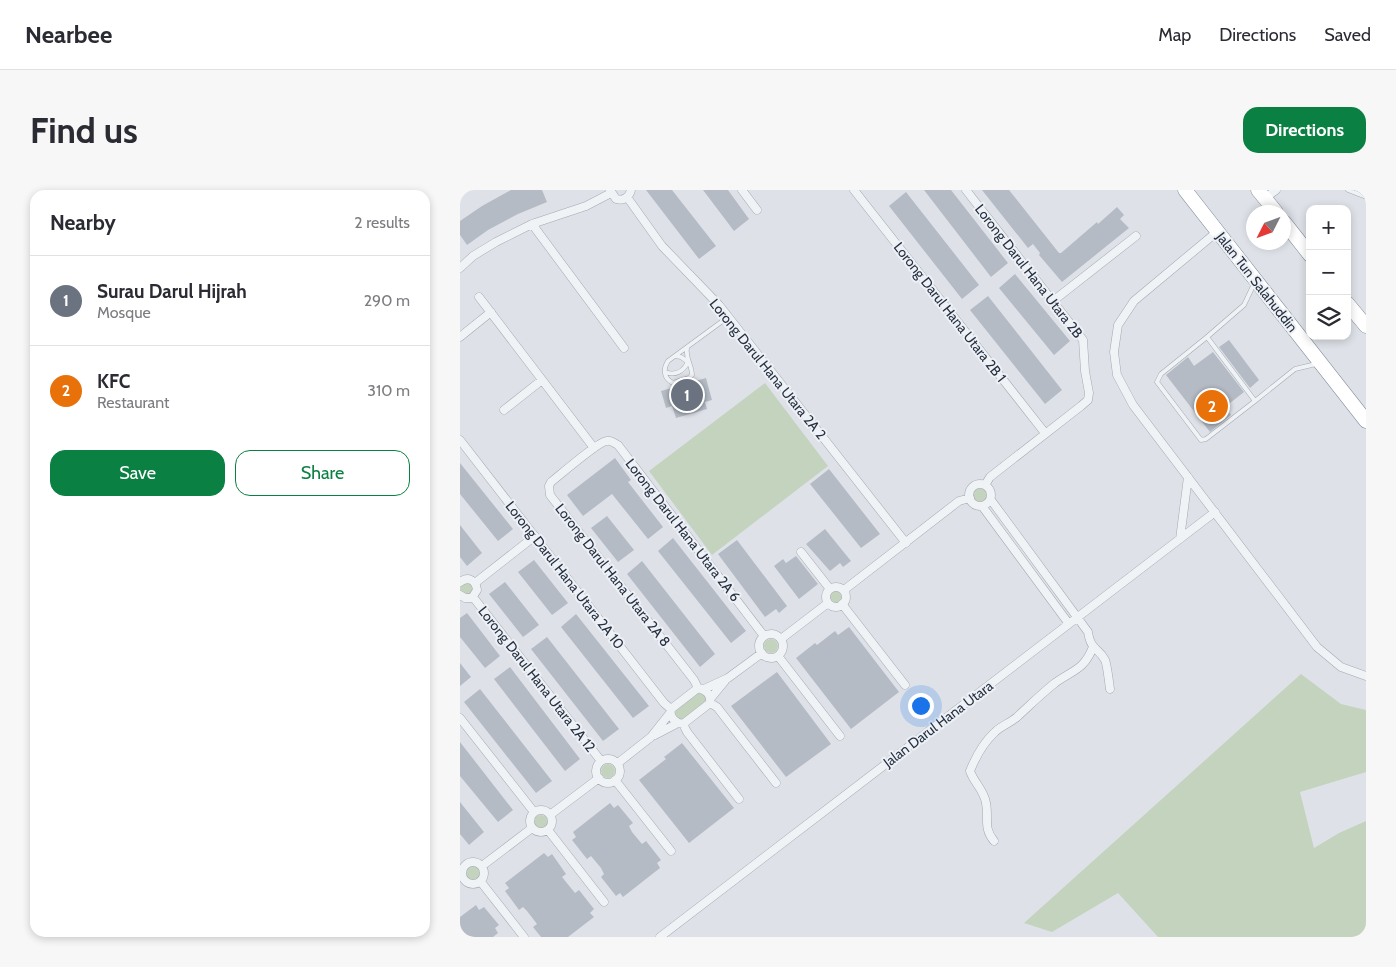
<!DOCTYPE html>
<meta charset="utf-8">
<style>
body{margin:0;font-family:Cabin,sans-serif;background:#f7f7f7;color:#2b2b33}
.controls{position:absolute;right:15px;top:15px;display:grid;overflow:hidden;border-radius:10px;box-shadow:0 2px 8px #0003}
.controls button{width:45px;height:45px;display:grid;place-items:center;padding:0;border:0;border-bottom:1px solid #e1e1e2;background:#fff;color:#2b2b33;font:25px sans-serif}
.compass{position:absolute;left:786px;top:15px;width:45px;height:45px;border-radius:50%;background:#fff;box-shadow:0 2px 8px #0003;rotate:228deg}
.you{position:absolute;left:460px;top:515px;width:18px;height:18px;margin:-12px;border:4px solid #fff;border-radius:50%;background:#1a73e8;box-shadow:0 0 0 8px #1a73e833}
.badge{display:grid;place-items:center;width:32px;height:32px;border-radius:50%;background:#0b8043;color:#fff;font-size:16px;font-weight:700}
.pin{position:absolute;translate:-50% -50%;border:2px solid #fff;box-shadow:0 1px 5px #0006}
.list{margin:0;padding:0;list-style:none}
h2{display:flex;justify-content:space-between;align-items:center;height:65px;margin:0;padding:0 20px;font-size:21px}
h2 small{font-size:16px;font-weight:400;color:#7c7c81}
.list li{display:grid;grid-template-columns:32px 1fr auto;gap:15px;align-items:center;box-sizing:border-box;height:90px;padding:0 20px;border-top:1px solid #e1e1e2}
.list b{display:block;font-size:19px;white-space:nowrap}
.list p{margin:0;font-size:16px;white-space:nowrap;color:#7c7c81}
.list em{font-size:16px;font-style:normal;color:#7c7c81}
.actions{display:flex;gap:10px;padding:15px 20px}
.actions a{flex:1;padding:11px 0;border:1px solid #0b8043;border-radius:15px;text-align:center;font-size:18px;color:#0b8043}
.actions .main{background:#0b8043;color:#fff}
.icon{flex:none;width:28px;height:28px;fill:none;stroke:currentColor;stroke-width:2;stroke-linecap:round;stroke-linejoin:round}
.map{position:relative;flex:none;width:906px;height:747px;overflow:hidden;border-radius:15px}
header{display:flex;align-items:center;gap:30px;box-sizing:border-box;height:70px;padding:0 25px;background:#fff;border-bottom:1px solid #e1e1e2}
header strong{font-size:24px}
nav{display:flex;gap:28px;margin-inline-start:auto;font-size:18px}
.intro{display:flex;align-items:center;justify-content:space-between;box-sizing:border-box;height:120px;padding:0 30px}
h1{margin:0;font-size:35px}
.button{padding:12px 22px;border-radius:15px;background:#0b8043;color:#fff;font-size:18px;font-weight:700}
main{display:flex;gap:30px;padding:0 30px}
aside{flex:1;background:#fff;border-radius:15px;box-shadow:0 2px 8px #0003}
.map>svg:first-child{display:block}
.green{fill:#c4d3be}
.building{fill:#b4bbc5}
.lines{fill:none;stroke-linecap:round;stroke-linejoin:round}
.lane-casing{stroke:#a3a9b2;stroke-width:5}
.street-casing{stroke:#a3a9b2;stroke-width:9}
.highway-casing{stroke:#8490a0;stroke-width:15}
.lane{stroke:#f0f3f6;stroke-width:4}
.street{stroke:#f0f3f6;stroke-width:8}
.highway{stroke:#fff;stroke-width:14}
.labels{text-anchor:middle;stroke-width:4;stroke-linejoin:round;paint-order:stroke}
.street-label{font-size:14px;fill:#263040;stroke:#edf1f6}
</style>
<header>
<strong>Nearbee</strong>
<nav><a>Map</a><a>Directions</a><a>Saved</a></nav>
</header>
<div class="intro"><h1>Find us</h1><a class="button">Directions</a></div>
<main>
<aside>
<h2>Nearby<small>2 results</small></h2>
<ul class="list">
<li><span class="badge" style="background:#6b7280">1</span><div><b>Surau Darul Hijrah</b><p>Mosque</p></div><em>290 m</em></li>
<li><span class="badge" style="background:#e8710a">2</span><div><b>KFC</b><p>Restaurant</p></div><em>310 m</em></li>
</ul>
<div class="actions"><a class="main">Save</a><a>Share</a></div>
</aside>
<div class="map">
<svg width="906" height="747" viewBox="0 0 906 747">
<rect width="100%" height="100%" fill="#dee2e8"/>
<path class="green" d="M 305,193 L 368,276 L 252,365 L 189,281 Z
M513 305a7 7 0 1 1 14 0a7 7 0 1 1-14 0Z
M0 399a7 7 0 1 1 14 0a7 7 0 1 1-14 0Z
M369 407a7 7 0 1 1 14 0a7 7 0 1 1-14 0Z
M304 456a7 7 0 1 1 14 0a7 7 0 1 1-14 0Z
M 841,484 L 881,514 L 906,520 L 906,582 L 840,602 L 854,658 L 879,643 L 906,631 L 906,747 L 698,747 L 658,703 L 592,742 L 564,733 Z
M 237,502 L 240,502 L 246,505 L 246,513 L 225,529 L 219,529 L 215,524 L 216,518 Z
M141 581a7 7 0 1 1 14 0a7 7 0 1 1-14 0Z
M74 632a7 7 0 1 1 14 0a7 7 0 1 1-14 0Z
M6 683a7 7 0 1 1 14 0a7 7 0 1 1-14 0Z"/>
<path class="building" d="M 51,0 L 82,0 L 87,12 L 58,24 L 28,40 L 7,55 L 0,45 L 0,31 L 22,16 Z
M 186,0 L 212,0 L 256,56 L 239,69 Z
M 243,0 L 268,0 L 289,29 L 274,41 Z
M 464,0 L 491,0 L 548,73 L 531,87 Z
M 522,0 L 549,0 L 599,63 L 601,63 L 637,32 L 638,34 L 657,17 L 664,25 L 660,29 L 669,38 L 602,92 L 579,65 L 580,63 L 573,54 L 568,58 Z
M 446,2 L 519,95 L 502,109 L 429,16 Z
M 555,84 L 610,151 L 594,165 L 539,98 Z
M 528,106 L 602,200 L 585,214 L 510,120 Z
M 769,150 L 799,190 L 790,198 L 759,157 Z
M 753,162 L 784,202 L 765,217 L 771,225 L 750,242 L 706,185 L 728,167 L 734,176 Z
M 246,188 L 252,210 L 245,212 L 247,219 L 216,228 L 212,216 L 206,218 L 201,201 Z
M 155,268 L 171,290 L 168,292 L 203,337 L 188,349 L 152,304 L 123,326 L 107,305 Z
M 0,273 L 53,339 L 38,351 L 0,304 Z
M 369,279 L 420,344 L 401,358 L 350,294 Z
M 147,326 L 174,360 L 158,372 L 131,338 Z
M 0,335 L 22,363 L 7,376 L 0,367 Z
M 365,339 L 391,371 L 383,377 L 380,373 L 370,381 L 346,354 Z
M 213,348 L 286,441 L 271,453 L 198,361 Z
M 277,350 L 327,416 L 319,423 L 316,419 L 305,427 L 258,364 Z
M 336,366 L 358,394 L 339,409 L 314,376 L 323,369 L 326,373 Z
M 74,370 L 108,413 L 92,425 L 58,382 Z
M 182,371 L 255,464 L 240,477 L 167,384 Z
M 45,392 L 79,435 L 63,447 L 29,404 Z
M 7,423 L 40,466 L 25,478 L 0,447 L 0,428 Z
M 116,424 L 189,516 L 173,528 L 101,437 Z
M 389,437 L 439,502 L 391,539 L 336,468 L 355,453 L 357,455 L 375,441 L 378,445 Z
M 87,447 L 159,539 L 143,551 L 71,459 Z
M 0,473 L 11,487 L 0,496 Z
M 50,477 L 120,569 L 105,581 L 34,489 Z
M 317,482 L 371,554 L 326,587 L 271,516 Z
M 20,499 L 92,591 L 76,603 L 4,512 Z
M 0,552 L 53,620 L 38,632 L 0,586 Z
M 222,553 L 274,618 L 229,653 L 179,590 L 206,569 L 204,567 Z
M 0,612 L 24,642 L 9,655 L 0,644 Z
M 150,613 L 154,618 L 158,615 L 173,633 L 169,636 L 172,642 L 182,654 L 186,651 L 201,670 L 197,673 L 200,678 L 163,707 L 160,703 L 156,706 L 141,687 L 144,684 L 141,678 L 131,666 L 127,669 L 112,650 L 116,647 L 113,642 Z
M 84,663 L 88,667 L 92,664 L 106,684 L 102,687 L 115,703 L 119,700 L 134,719 L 130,723 L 134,727 L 108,747 L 81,747 L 73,737 L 77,734 L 67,721 L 63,717 L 59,720 L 45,701 L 49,698 L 45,693 Z
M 16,715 L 19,720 L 24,717 L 39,735 L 35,738 L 38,743 L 33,747 L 0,747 L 0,727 Z"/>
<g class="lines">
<g class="lane-casing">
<path id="lane" d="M 888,0 L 906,7
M 794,94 L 784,115 L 747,147 L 795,211 L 835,179 L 856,174
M 747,147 L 701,184 L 697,192 L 741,250 L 746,249 L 795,211
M 227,158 C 225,168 232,175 232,185 L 229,188 L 213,193 C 203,188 203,179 208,171 L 268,127
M 205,182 C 215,186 223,182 228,172 L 221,167 L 215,166"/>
</g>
<g class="street-casing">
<path id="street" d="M 150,0 L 156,9 C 163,11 169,8 171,0
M 282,0 L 297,20
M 394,0 L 585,243
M 506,0 L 623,150 L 625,181 L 629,203 L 628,210 L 621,216 L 530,287 L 525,295
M 167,7 L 202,56 L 259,115 L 446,353
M 805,8 L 816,0
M 72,34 L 164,158
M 758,41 L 674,111 L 658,135 L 654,162 L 657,185 L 673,215 L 857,457 L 881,477 L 906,486
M 0,78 L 13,66 L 36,52 L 72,34 L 126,16 L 151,3
M 19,107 L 134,258
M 593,111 L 676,46
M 0,147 L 31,122
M 44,220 L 82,190
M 0,250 L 204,513 L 211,519
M509 305a11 11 0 1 1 22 0a11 11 0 1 1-22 0Z
M 531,310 L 628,442 C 631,461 638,457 645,470 C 647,474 649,492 650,499
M 522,316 L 609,434
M 720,349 L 728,287
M 341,362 L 370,399
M 0,392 C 8,386 16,390 17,400 L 12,408 L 5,408 L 0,405
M 15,393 L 75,346
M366 407a10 10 0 1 1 20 0a10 10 0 1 1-20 0Z
M 384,400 L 499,311 L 510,308
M 13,407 L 141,571
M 382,414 L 445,495
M299 456a12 12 0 1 1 24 0a12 12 0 1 1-24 0Z
M 321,449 L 368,413
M 318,466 L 380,546
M 238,498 L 234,490 L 90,305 L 89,296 L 91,292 C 100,285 139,251 147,251 C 151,250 154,253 158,255 L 304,446
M 238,498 C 246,500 251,504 250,513 L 223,534 C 215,533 209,527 211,519 Z
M 244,499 L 268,488 L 302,463
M 251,508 L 265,491
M 250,513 L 257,517 L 316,593
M 0,528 L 74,622
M 223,534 L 227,542 L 279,609
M 195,545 L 218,533
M136 581a12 12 0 1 1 24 0a12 12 0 1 1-24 0Z
M 158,573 L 191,547 L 210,523
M 155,590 L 211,661
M70 631a11 11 0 1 1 22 0a11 11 0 1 1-22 0Z
M 90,625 L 139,588
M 88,640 L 144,712
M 534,651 C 523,638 529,628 526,613 C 524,600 514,593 510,581 C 516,566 523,553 535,542 C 541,536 550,533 557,527 C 570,515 581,504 595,493 C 613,480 624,480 633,457
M2 683a11 11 0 1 1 22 0a11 11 0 1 1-22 0Z
M 22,676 L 72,638
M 21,692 L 64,747
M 200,747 L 755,322"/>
</g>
<g class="highway-casing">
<path id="highway" d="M 725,0 L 906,231
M 798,0 L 816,22
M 824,32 L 850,65
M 887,113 L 906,136"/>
</g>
<use href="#lane" class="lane"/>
<use href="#street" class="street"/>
<use href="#highway" class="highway"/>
</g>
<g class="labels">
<g class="street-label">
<text transform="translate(569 81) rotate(52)" y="5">Lorong Darul Hana Utara 2B</text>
<text transform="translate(797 92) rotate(52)" y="5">Jalan Tun Salahuddin</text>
<text transform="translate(490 122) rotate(52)" y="5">Lorong Darul Hana Utara 2B 1</text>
<text transform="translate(308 179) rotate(51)" y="5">Lorong Darul Hana Utara 2A 2</text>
<text transform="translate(223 340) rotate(52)" y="5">Lorong Darul Hana Utara 2A 6</text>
<text transform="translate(105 385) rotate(52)" y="5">Lorong Darul Hana Utara 2A 10</text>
<text transform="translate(153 385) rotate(52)" y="5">Lorong Darul Hana Utara 2A 8</text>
<text transform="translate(77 489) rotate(52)" y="5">Lorong Darul Hana Utara 2A 12</text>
<text transform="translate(478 534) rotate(-37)" y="5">Jalan Darul Hana Utara</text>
</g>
</g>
</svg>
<div class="controls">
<button>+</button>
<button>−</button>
<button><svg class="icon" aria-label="layers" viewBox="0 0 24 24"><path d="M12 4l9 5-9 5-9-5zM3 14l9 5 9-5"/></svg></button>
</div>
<svg class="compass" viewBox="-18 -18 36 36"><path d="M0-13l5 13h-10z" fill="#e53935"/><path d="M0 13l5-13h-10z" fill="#7c7c81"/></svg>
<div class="you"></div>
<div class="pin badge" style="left:227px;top:205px;background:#6b7280">1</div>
<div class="pin badge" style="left:752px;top:216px;background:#e8710a">2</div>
</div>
</main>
